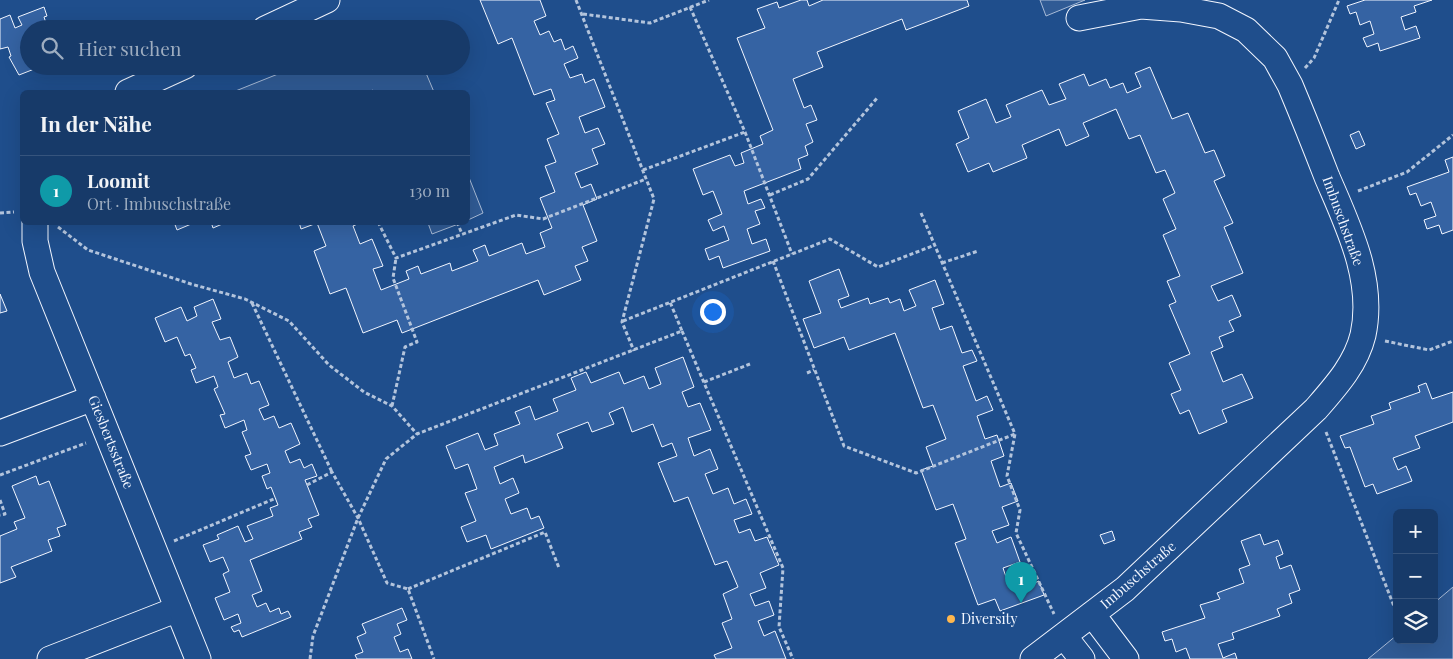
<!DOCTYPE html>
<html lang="de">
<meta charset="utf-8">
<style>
body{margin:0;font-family:"Playfair Display",serif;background:#244571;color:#f1f3f6}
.controls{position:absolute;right:15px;bottom:15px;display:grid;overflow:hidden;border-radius:8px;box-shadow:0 5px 20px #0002}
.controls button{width:45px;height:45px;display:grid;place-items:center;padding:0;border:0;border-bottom:1px solid #36547d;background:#173a69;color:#f1f3f6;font:25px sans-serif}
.you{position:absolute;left:712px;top:311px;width:18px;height:18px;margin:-12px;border:4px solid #fff;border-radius:50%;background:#1a73e8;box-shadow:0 0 0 8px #1a73e833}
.badge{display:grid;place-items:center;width:32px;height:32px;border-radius:50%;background:#ffb74d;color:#fff;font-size:16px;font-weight:700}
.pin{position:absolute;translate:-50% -41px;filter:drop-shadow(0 1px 2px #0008)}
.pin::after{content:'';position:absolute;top:26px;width:18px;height:15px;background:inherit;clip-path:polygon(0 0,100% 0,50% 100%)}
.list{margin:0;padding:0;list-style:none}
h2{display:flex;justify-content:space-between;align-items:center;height:65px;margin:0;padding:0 20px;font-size:21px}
h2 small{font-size:16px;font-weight:400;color:#9eadc0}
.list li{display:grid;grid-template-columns:32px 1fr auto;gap:15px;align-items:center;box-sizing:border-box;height:70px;padding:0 20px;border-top:1px solid #36547d}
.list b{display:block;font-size:19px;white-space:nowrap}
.list p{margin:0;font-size:16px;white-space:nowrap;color:#9eadc0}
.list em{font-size:16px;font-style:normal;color:#9eadc0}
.icon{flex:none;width:28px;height:28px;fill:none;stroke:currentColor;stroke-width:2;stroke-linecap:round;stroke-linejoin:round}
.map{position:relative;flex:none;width:1453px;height:659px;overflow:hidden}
.search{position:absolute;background:#173a69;box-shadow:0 5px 20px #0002;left:20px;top:20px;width:450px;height:55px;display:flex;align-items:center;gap:12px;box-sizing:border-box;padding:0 18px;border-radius:28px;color:#9eadc0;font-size:19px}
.panel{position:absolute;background:#173a69;box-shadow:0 5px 20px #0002;left:20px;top:90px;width:450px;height:135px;border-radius:8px}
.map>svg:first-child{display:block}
.built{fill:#305b95;stroke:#a8bbd7}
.building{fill:#3563a3;stroke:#f2f6ff}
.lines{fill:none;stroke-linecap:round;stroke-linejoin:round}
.minor-casing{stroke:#f2f6ff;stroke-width:27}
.path{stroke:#b3c4dc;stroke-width:3;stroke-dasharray:4 2.5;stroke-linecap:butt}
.minor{stroke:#1f4e8c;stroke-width:25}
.poi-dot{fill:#ffb74d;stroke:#1f4e8c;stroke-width:2}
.labels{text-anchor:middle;stroke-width:4;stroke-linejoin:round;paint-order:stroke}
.street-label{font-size:14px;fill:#f2f6ff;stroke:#1f4e8c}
.poi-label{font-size:14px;fill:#f2f6ff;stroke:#1f4e8c;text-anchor:start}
</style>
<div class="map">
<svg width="1453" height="659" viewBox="0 0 1453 659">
<rect width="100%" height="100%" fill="#1f4e8c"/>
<path class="built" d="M 1040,0 L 1085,0 L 1046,16 Z
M 298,66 L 423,66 L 434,92 L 375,92 L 373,90 L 368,92 L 233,92 Z
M 468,175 L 483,213 L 468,220 Z
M 428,223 L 461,223 L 432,234 Z
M 1453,587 L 1453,659 L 1368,659 L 1397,635 L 1397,640 L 1434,640 L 1434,603 Z"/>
<path class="building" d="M 480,0 L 540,0 L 546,16 L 534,21 L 540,35 L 549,31 L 554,42 L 561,39 L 565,50 L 573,46 L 578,58 L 564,64 L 570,78 L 582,74 L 585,83 L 594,79 L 605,107 L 579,117 L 585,133 L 598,128 L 605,144 L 592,149 L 598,164 L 575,173 L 581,188 L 591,184 L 597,199 L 583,205 L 597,241 L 582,247 L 588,261 L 575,266 L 581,280 L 544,295 L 538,280 L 402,333 L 397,320 L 363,333 L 346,288 L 330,294 L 314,251 L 326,246 L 317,223 L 301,229 L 299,222 L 362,222 L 353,226 L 360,244 L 372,239 L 383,266 L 373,269 L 381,290 L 409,279 L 406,271 L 418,266 L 421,274 L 450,263 L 452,271 L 478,261 L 473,250 L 485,245 L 489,256 L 522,243 L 526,254 L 545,247 L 540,233 L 552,228 L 540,198 L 555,192 L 545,166 L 556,162 L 547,139 L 559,134 L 546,103 L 555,100 L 551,89 L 534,95 L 512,38 L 498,44 Z
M 801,0 L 807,0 L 809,6 L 823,0 L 967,0 L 969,6 L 906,30 L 902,19 L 817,52 L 823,67 L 793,79 L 804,108 L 811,105 L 817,120 L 806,124 L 813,142 L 805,146 L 808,155 L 798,159 L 801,169 L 744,191 L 748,204 L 761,199 L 765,208 L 755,211 L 760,224 L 747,229 L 752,244 L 766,239 L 770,251 L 723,268 L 719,256 L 709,260 L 705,249 L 729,240 L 724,226 L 713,231 L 708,220 L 722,214 L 713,191 L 703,195 L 693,169 L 730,155 L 735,166 L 744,163 L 741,153 L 763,144 L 760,136 L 773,130 L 737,38 L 765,28 L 757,9 L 777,2 L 779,8 Z
M 1365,0 L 1432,0 L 1414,6 L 1416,12 L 1401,17 L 1405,30 L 1416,26 L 1420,38 L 1380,51 L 1378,43 L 1367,47 L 1363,38 L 1374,34 L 1370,21 L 1360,25 L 1356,12 L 1350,14 L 1347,6 Z
M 44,7 L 47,16 L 44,17 L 48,29 L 29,29 L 29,66 L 42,66 L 19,75 L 9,57 L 11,56 L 8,47 L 0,49 L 0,19 L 10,15 L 15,28 L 22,25 L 18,17 Z
M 1150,67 L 1172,119 L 1188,113 L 1205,153 L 1214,150 L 1225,176 L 1214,181 L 1233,223 L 1224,227 L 1243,273 L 1211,286 L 1218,301 L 1232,295 L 1241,316 L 1229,321 L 1234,331 L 1219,337 L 1223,347 L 1211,352 L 1223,382 L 1242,374 L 1253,398 L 1222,410 L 1227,422 L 1199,434 L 1189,410 L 1180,414 L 1171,394 L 1181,390 L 1169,363 L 1190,354 L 1169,305 L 1176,302 L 1167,281 L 1180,276 L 1163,235 L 1176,229 L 1163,199 L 1175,193 L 1165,170 L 1156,173 L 1140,135 L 1129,139 L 1116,109 L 1083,123 L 1089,136 L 1066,146 L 1059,129 L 1022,145 L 1027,158 L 993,172 L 989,163 L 968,172 L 956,144 L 969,138 L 958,111 L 986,99 L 996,123 L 1011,117 L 1006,105 L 1042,90 L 1049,105 L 1066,99 L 1059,84 L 1084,74 L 1089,86 L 1106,79 L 1110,88 L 1123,83 L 1127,93 L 1141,87 L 1135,73 Z
M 1359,131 L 1365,145 L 1356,149 L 1350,135 Z
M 1453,157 L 1453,230 L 1442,234 L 1439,225 L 1427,229 L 1424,220 L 1436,216 L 1431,202 L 1421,206 L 1416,193 L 1410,195 L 1407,187 L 1449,172 L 1445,160 Z
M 174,222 L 196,222 L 177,230 Z
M 211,222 L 227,222 L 213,228 Z
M 839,269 L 849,296 L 838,300 L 841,308 L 868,298 L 870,304 L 888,298 L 890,303 L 900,299 L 904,311 L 916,306 L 909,290 L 935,280 L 944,304 L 932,308 L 940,330 L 952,326 L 962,353 L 972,350 L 977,361 L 963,366 L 976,401 L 987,396 L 993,410 L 977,416 L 985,439 L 997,435 L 1004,456 L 991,461 L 1000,487 L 1011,483 L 1018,501 L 1002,507 L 1009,525 L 992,531 L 997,543 L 1011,537 L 1020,562 L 1003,568 L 1005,574 L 1008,580 L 1023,575 L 1027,586 L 1039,581 L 1044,595 L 1000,611 L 995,599 L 978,605 L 955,543 L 966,539 L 953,504 L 936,510 L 921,470 L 933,466 L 926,447 L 946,439 L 933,405 L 923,408 L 895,333 L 849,350 L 844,337 L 814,348 L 803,319 L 821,313 L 809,281 Z
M 0,294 L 7,311 L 0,313 Z
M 213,299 L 221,319 L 212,322 L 220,340 L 230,337 L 238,357 L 228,362 L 234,378 L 247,373 L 251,384 L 259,381 L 269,405 L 259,409 L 264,420 L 274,416 L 279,428 L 291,423 L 300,444 L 285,451 L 290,463 L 300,459 L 304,468 L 312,464 L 317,476 L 305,480 L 319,515 L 308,519 L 312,527 L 299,532 L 302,539 L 250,560 L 262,591 L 252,595 L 257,607 L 266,603 L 270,612 L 279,608 L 281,614 L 288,611 L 291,617 L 242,637 L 239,630 L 234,632 L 231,627 L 241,623 L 238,614 L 224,620 L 215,598 L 230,592 L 223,574 L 229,571 L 223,557 L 210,562 L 203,545 L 219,539 L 217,535 L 238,526 L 245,542 L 253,539 L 247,526 L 273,516 L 270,508 L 278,505 L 271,487 L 267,489 L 262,476 L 270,473 L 267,464 L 251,470 L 245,456 L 251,454 L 242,432 L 247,430 L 244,420 L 225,428 L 220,415 L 225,414 L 214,389 L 218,387 L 214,376 L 196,383 L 191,370 L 196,368 L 190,354 L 185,356 L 177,337 L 165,342 L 155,318 L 181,307 L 187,321 L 197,316 L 194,307 Z
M 683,357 L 694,387 L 682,392 L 688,407 L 700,403 L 711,430 L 688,438 L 694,456 L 710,449 L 718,469 L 705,474 L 713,494 L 728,488 L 734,504 L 746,499 L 752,514 L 734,520 L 739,533 L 750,529 L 755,541 L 767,537 L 779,565 L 760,573 L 766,588 L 750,594 L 755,606 L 769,601 L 774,615 L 758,621 L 764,636 L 775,631 L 786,659 L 716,659 L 714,655 L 732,648 L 722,623 L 732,619 L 723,594 L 738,587 L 727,561 L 715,565 L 688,497 L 674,502 L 658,463 L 677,456 L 672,443 L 662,447 L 653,424 L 632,432 L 623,407 L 609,413 L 614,424 L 592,432 L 588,422 L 557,434 L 563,448 L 525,463 L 523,455 L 494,467 L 500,484 L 513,478 L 519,493 L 505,499 L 511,514 L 527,508 L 531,519 L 539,516 L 544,528 L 491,549 L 486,535 L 467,542 L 461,527 L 476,521 L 465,493 L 477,489 L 468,464 L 455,469 L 446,446 L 478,433 L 485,450 L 498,445 L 494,434 L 520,424 L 515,412 L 530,406 L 535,420 L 558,411 L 553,399 L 576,390 L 571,378 L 586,372 L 591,383 L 619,372 L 624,384 L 644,376 L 649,389 L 661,384 L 655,368 Z
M 1426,383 L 1432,399 L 1453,392 L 1453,422 L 1415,436 L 1420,448 L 1393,458 L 1398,470 L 1406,466 L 1412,481 L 1377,494 L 1373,484 L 1365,487 L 1350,447 L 1345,448 L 1340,436 L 1374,424 L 1371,416 L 1391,409 L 1389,403 L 1420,392 L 1418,386 Z
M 36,476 L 39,485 L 49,481 L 66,525 L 57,528 L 60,536 L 48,540 L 52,551 L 11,567 L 16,577 L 0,583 L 0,536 L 17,529 L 14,522 L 25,518 L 12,486 Z
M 1112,531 L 1115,540 L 1104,544 L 1100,535 Z
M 1260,534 L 1264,545 L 1278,540 L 1283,554 L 1276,557 L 1280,569 L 1291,565 L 1300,590 L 1289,594 L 1292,603 L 1277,609 L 1280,616 L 1232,633 L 1234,639 L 1218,644 L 1223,658 L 1235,653 L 1237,659 L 1190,659 L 1186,648 L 1176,652 L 1172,639 L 1165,641 L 1162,632 L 1205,618 L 1200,605 L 1220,599 L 1217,593 L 1244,583 L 1239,569 L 1250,565 L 1241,541 Z
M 402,608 L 407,620 L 397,624 L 401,634 L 394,637 L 400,652 L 408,649 L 412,659 L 357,659 L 355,655 L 363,652 L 357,637 L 366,633 L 362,624 Z"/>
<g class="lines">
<g class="minor-casing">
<path id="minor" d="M 265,29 L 327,0
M 128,92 L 185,66
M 35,222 L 35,241 L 42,272 L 198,659
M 0,433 L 93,398
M 1092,614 L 1126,659
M 1064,636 L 1082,659
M 50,659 L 178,609
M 1033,659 L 1125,589 L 1316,409 C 1336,386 1356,364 1363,335 C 1375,280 1348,226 1327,177 C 1315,146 1303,116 1290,85 L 1275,58 L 1246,30 L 1219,16 L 1181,9 L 1141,6 L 1079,18"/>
</g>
<path class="path" d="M 576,0 L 654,199 L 622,322 L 634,351
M 690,7 L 745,132 L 792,254
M 583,14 L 650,23 L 709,0
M 1305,68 L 1314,58 L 1339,0
M 643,170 L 745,132
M 1358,191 L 1407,172 L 1453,135
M 770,195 L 808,179 L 878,97
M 0,213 L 14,212
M 921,213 L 1015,434 L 1007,476 L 1020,510 L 1016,533 L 1054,614
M 378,222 L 396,258 L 516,215 L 543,219 L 646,179
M 457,222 L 462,234
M 58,227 L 88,250 L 191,284 L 245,299 L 289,321 L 329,365 L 364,392 L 392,406 L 417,434
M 773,261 L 844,446 L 916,473 L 1015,434
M 942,263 L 978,251
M 252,303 L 332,472
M 623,321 L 830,239 L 878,267 L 935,245
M 682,331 L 783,568 L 779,627 L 793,659
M 1385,341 L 1429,350 L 1453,341
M 807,373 L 814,370
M 704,382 L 750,364
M 392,406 L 405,347 L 417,342 L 393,278 L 396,258
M 1326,432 L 1397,614
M 0,475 L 86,443
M 307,485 L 332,472 L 358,518 L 387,583 L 408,589 L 434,659
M 0,500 L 5,514 L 0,515
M 174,541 L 276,498
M 408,589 L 545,532 L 559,568
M 310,659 L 313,636 L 358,518 L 386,459 L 417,434 L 682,331 L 670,302"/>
<use href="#minor" class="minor"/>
</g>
<circle class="poi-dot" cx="951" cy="619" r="5"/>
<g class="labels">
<g class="street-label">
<text transform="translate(1343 221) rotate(70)" y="5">Imbuschstraße</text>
<text transform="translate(111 442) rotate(68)" y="5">Giesbertsstraße</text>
<text transform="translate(1138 575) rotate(-41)" y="5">Imbuschstraße</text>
</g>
<g class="poi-label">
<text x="961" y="624">Diversity</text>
</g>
</g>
</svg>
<div class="controls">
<button>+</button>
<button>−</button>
<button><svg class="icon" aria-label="layers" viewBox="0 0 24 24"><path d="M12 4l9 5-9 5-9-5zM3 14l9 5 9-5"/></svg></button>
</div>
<div class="you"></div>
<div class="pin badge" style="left:1021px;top:603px;background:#0f9aa8">1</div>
<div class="search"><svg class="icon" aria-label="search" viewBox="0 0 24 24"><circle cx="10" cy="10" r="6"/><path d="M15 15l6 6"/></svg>Hier suchen</div>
<section class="panel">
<h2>In der Nähe<small></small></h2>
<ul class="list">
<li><span class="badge" style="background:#0f9aa8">1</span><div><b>Loomit</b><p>Ort · Imbuschstraße</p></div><em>130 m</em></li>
</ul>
</section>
</div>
